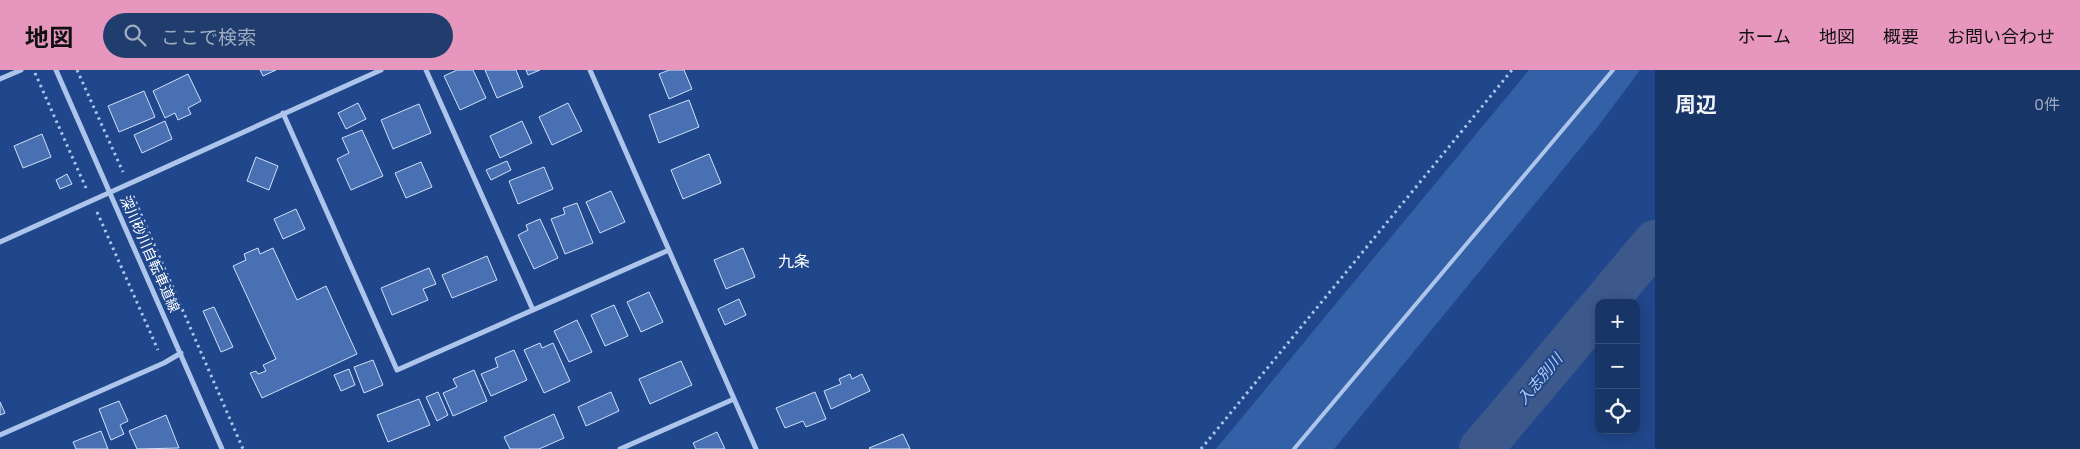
<!DOCTYPE html>
<html lang="ja">
<meta charset="utf-8">
<style>
body{margin:0;font-family:"Exo 2","Noto Sans JP",sans-serif;background:#213d6e;color:#f1f3f6}
.controls{position:absolute;right:15px;bottom:15px;display:grid;overflow:hidden;border-radius:10px;box-shadow:0 2px 12px #0003}
.controls button{width:45px;height:45px;display:grid;place-items:center;padding:0;border:0;border-bottom:1px solid #36507c;background:#183568;color:#f1f3f6;font:25px sans-serif}
.list{margin:0;padding:0;list-style:none}
h2{display:flex;justify-content:space-between;align-items:center;height:65px;margin:0;padding:0 20px;font-size:21px}
h2 small{font-size:16px;font-weight:400;color:#9fabc0}
.icon{flex:none;width:28px;height:28px;fill:none;stroke:currentColor;stroke-width:2;stroke-linecap:round;stroke-linejoin:round}
.map{position:relative;flex:none;width:1655px;height:379px;overflow:hidden}
header{display:flex;align-items:center;gap:30px;box-sizing:border-box;height:70px;padding:0 25px;background:#e797bd;color:#111}
header strong{font-size:24px}
nav{display:flex;gap:28px;margin-inline-start:auto;font-size:18px}
.search{width:350px;height:45px;background:#213d6e;display:flex;align-items:center;gap:12px;box-sizing:border-box;padding:0 18px;border-radius:28px;color:#9fabc0;font-size:19px}
main{display:flex}
aside{flex:1;background:#183568}
.map>svg:first-child{display:block}
.green{fill:#3460a8}
.lines{fill:none;stroke-linecap:round;stroke-linejoin:round}
.river{stroke:#3d598b;stroke-width:44}
.building{fill:#4970b2;stroke:#d1e0f8}
.path{stroke:#adc4eb;stroke-width:3;stroke-dasharray:2.5 4;stroke-linecap:butt}
.service{stroke:#adc4eb;stroke-width:4}
.minor{stroke:#adc4eb;stroke-width:5}
.labels{text-anchor:middle;stroke-width:4;stroke-linejoin:round;paint-order:stroke}
.street-label{font-size:14px;fill:#fff;stroke:#20478b}
.water-label{font-size:15px;font-style:italic;fill:#b8cff2;stroke:#20478b}
.quarter-label{font-size:16px;fill:#fff;stroke:#20478b}
</style>
<header>
<strong>地図</strong>
<div class="search"><svg class="icon" aria-label="search" viewBox="0 0 24 24"><circle cx="10" cy="10" r="6"/><path d="M15 15l6 6"/></svg>ここで検索</div>
<nav><a>ホーム</a><a>地図</a><a>概要</a><a>お問い合わせ</a></nav>
</header>
<main>
<div class="map">
<svg width="1655" height="379" viewBox="0 0 1655 379">
<rect width="100%" height="100%" fill="#20478b"/>
<path class="green" d="M 1529,0 L 1640,0 L 1596,59 L 1334,379 L 1216,379 Z"/>
<g class="lines">
<path class="river" d="M 1604,233 L 1655,172
M 1481,379 L 1599,239"/>
</g>
<path class="building" d="M 260,0 L 276,0 L 263,6 Z
M 457,0 L 473,0 L 486,28 L 460,40 L 444,6 Z
M 485,0 L 516,0 L 523,17 L 497,28 Z
M 526,0 L 540,0 L 528,5 Z
M 669,0 L 684,0 L 692,19 L 669,29 L 659,4 Z
M 188,4 L 201,31 L 188,38 L 191,44 L 178,50 L 175,43 L 165,48 L 153,21 Z
M 144,21 L 155,47 L 119,62 L 108,36 Z
M 689,30 L 699,57 L 659,73 L 649,45 Z
M 358,33 L 366,49 L 346,59 L 338,43 Z
M 568,33 L 582,61 L 552,75 L 539,47 Z
M 419,34 L 431,63 L 393,79 L 381,50 Z
M 165,51 L 172,69 L 142,83 L 134,65 Z
M 522,51 L 532,73 L 500,88 L 490,66 Z
M 362,60 L 383,106 L 351,120 L 337,89 L 349,83 L 342,68 Z
M 42,64 L 51,87 L 23,98 L 14,76 Z
M 709,84 L 721,113 L 683,129 L 671,100 Z
M 256,87 L 278,96 L 269,120 L 247,111 Z
M 507,91 L 511,100 L 491,110 L 486,100 Z
M 421,92 L 432,117 L 406,128 L 395,103 Z
M 544,97 L 553,119 L 518,134 L 509,111 Z
M 67,104 L 72,114 L 60,119 L 56,110 Z
M 611,121 L 625,152 L 600,163 L 586,132 Z
M 577,133 L 593,173 L 565,184 L 551,149 L 565,144 L 563,138 Z
M 296,139 L 305,159 L 283,169 L 274,149 Z
M 540,149 L 558,188 L 534,199 L 518,165 L 528,160 L 526,155 Z
M 258,178 L 260,184 L 273,178 L 297,230 L 326,216 L 357,284 L 262,328 L 250,303 L 256,301 L 258,304 L 266,301 L 263,295 L 276,289 L 233,196 L 246,190 L 244,184 Z
M 743,178 L 755,207 L 726,219 L 714,190 Z
M 487,186 L 497,210 L 452,228 L 442,205 Z
M 429,198 L 436,214 L 423,219 L 428,230 L 392,245 L 381,218 Z
M 649,222 L 663,252 L 641,262 L 627,232 Z
M 739,229 L 746,245 L 725,255 L 718,239 Z
M 614,235 L 628,266 L 605,276 L 591,245 Z
M 214,237 L 233,277 L 221,282 L 203,241 Z
M 577,250 L 592,282 L 569,292 L 554,261 Z
M 540,273 L 542,278 L 553,273 L 570,311 L 544,323 L 524,280 Z
M 514,280 L 527,310 L 491,326 L 481,304 L 498,297 L 495,288 Z
M 373,290 L 383,315 L 364,323 L 354,297 Z
M 681,291 L 692,315 L 650,334 L 639,309 Z
M 349,299 L 355,315 L 341,321 L 334,305 Z
M 474,300 L 487,331 L 453,346 L 443,323 L 457,317 L 453,309 Z
M 850,304 L 852,309 L 862,304 L 870,321 L 831,339 L 824,321 L 841,314 L 839,309 Z
M 438,322 L 448,345 L 437,351 L 426,327 Z
M 611,322 L 619,341 L 586,356 L 578,337 Z
M 815,322 L 826,349 L 806,357 L 803,351 L 785,358 L 776,338 Z
M 419,329 L 430,355 L 388,372 L 377,345 Z
M 119,331 L 128,351 L 120,355 L 124,364 L 111,370 L 99,339 Z
M 0,332 L 5,343 L 0,345 Z
M 554,344 L 564,368 L 539,379 L 510,379 L 504,367 Z
M 166,345 L 179,378 L 137,379 L 129,361 Z
M 101,361 L 108,379 L 76,379 L 73,372 Z
M 717,362 L 725,379 L 696,379 L 693,373 Z
M 903,364 L 910,379 L 870,379 L 869,378 Z"/>
<g class="lines">
<path class="path" d="M 77,0 L 123,102
M 35,3 L 86,118
M 133,126 L 243,379
M 97,142 L 158,280
M 1201,379 L 1512,0"/>
<path class="service" d="M 1294,379 L 1613,0"/>
<path class="minor" d="M 56,0 L 222,379
M 426,0 L 533,240
M 590,0 L 756,379
M 0,9 L 21,0
M 283,43 L 397,300 L 669,180
M 0,172 L 381,0
M 0,365 L 164,293 L 181,283
M 620,379 L 734,329"/>
</g>
<g class="labels">
<g class="street-label">
<text transform="translate(150 184) rotate(66)" y="5">深川砂川自転車道線</text>
</g>
<g class="water-label">
<text transform="translate(1540 309) rotate(-50)" y="5">入志別川</text>
</g>
<g class="quarter-label">
<text x="794" y="197">九条</text>
</g>
</g>
</svg>
<div class="controls">
<button>+</button>
<button>−</button>
<button><svg class="icon" aria-label="locate" viewBox="0 0 24 24"><circle cx="12" cy="12" r="6"/><path d="M12 2v4M12 18v4M2 12h4M18 12h4"/></svg></button>
</div>
</div>
<aside>
<h2>周辺<small>0件</small></h2>
<ul class="list">
</ul>
</aside>
</main>
